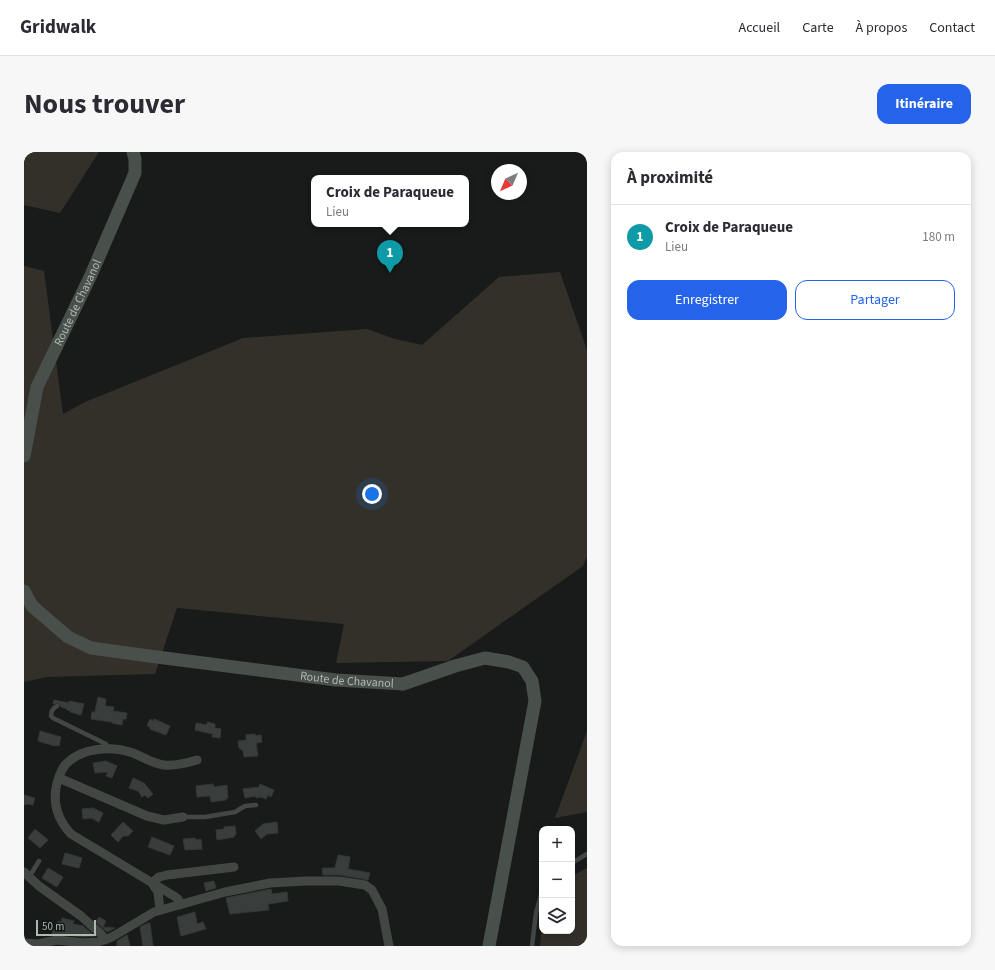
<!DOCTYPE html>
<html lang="fr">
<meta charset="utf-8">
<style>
body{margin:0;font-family:"Source Sans 3",sans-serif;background:#f7f7f7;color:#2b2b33}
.controls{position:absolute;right:12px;bottom:12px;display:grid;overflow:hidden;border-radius:8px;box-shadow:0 2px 10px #0003}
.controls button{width:36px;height:36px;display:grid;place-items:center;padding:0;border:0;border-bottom:1px solid #e1e1e2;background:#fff;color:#2b2b33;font:20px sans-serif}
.compass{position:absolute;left:467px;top:12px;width:36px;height:36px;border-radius:50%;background:#fff;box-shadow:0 2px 10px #0003;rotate:224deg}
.scale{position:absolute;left:12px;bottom:10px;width:60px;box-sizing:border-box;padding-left:4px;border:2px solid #adbab0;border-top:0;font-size:11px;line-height:14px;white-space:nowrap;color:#adbab0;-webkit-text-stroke:3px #141615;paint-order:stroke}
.you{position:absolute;left:348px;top:342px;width:14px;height:14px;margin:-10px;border:3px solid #fff;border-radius:50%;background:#1a73e8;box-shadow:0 0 0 6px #1a73e833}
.badge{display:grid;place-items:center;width:26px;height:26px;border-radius:50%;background:#2563eb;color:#fff;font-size:13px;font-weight:700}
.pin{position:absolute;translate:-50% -33px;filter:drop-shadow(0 1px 2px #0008)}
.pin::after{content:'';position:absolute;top:21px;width:14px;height:12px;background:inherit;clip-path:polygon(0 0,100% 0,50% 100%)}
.popup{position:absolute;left:287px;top:23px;width:158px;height:52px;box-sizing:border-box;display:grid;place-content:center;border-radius:8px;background:#fff;filter:drop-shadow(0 1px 3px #0005);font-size:13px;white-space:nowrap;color:#7c7c81}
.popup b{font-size:15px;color:#2b2b33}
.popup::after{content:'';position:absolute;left:50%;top:100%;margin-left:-8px;border:8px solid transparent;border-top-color:#fff}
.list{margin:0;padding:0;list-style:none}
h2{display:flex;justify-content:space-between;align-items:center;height:52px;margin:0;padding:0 16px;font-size:17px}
h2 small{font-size:13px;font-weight:400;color:#7c7c81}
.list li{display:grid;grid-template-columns:26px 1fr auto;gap:12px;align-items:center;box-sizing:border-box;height:64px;padding:0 16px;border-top:1px solid #e1e1e2}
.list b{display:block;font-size:15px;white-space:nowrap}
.list p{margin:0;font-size:13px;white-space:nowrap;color:#7c7c81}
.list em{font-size:13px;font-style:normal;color:#7c7c81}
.actions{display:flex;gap:8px;padding:12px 16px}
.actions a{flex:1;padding:9px 0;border:1px solid #2563eb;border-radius:12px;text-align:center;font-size:14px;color:#2563eb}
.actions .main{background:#2563eb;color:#fff}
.icon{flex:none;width:22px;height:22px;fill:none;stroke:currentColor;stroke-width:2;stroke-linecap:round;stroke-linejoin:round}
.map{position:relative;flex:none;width:563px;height:794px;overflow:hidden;border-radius:12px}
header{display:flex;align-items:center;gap:24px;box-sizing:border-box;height:56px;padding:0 20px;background:#fff;border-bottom:1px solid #e1e1e2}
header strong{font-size:19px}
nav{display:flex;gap:22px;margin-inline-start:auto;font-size:14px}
.intro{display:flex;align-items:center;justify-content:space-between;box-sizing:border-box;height:96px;padding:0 24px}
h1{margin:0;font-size:28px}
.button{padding:10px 18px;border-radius:12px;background:#2563eb;color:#fff;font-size:14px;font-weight:700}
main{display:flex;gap:24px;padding:0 24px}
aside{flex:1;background:#fff;border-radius:12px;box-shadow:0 2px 10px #0003}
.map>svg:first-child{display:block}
.green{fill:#333029}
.building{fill:#393d3b;stroke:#333736}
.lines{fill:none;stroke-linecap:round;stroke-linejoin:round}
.lane{stroke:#424744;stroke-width:4.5}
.street{stroke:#424744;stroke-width:9}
.secondary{stroke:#49504b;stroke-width:13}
.labels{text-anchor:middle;stroke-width:3;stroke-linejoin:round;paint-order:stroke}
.street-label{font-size:12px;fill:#adbab0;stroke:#141615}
</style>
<header>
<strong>Gridwalk</strong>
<nav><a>Accueil</a><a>Carte</a><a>À propos</a><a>Contact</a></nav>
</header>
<div class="intro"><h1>Nous trouver</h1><a class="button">Itinéraire</a></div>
<main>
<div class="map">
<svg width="563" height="794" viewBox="0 0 563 794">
<rect width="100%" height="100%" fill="#191b1a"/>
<path class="green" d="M 0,0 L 75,0 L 36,61 L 0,53 Z
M 0,114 L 20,119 L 39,262 L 61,250 L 219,186 L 343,177 L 371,187 L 398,193 L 475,125 L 536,120 L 563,198 L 563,405 L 559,414 L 424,509 L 312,511 L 320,472 L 153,456 L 131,522 L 23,525 L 0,530 Z
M 563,579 L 563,660 L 531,666 Z
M 563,716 L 563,794 L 516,794 L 518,771 L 518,779 L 548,779 L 548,724 Z"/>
<path class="building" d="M 74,545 L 82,547 L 81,554 L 90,555 L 89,559 L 103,561 L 102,567 L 99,567 L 98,573 L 88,571 L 88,570 L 67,567 L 68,560 L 71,560 Z
M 30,548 L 45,551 L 45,549 L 60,552 L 57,563 L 46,560 L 47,559 L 43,558 L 43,557 L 37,555 L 34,551 L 29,552 Z
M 126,567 L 129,569 L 130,567 L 146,574 L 142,583 L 126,577 L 126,575 L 123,574 Z
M 183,570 L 191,572 L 191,576 L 197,577 L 196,586 L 188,585 L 189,582 L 171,578 L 172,571 L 183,573 Z
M 16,579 L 37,585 L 35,594 L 31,593 L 31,594 L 14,589 Z
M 231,582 L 232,584 L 237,583 L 238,590 L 232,591 L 234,604 L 220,605 L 219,599 L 215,596 L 214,589 L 222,588 L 222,583 Z
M 82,609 L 93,614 L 88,626 L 82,624 L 84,620 L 71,621 L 69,611 Z
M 109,626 L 120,631 L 129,642 L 124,646 L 121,643 L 118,645 L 114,639 L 105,636 Z
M 189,632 L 190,635 L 203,633 L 204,646 L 202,646 L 202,648 L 187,650 L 186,644 L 173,645 L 172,634 Z
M 236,632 L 250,638 L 247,645 L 244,643 L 242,647 L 237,645 L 232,646 L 232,644 L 221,646 L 219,637 L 235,635 Z
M 0,643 L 11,646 L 9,653 L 4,652 L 0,653 Z
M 69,656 L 79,661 L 75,670 L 67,666 L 59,667 L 58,657 Z
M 99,670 L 109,679 L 104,684 L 99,684 L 94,690 L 87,683 Z
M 253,670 L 254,681 L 243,682 L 237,687 L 231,679 L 239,672 Z
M 211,674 L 212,682 L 210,685 L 193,688 L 192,678 L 200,677 L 200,675 Z
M 11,677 L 24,688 L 16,696 L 4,686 Z
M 128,685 L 150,694 L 146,703 L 124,695 Z
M 171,686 L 172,688 L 177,687 L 178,697 L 161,698 L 159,687 Z
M 41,701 L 58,706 L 55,716 L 38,712 Z
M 314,703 L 326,705 L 324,717 L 346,721 L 344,728 L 316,723 L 299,723 L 298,716 L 311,716 Z
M 24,716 L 39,725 L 33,735 L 18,726 Z
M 190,729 L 192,736 L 182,739 L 180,731 Z
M 247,737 L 248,742 L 263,740 L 264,749 L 244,752 L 245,758 L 206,762 L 202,746 Z
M 171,760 L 173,772 L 179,770 L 182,777 L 157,784 L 153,765 Z
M 75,765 L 82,769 L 79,775 L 91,776 L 83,780 L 72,770 Z
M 38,766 L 50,769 L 49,772 L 59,774 L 71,784 L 60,785 L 34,782 L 28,783 L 29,778 L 32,778 L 34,769 L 37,770 Z
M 126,771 L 129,794 L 119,794 L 116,775 L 122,772 Z
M 103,783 L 106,794 L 93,794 L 93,789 Z"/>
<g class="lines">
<path class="lane" d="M 33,554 C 29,556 27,560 27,564 L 29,566 L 82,592 L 85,597
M 159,665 L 181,665 L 211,660 L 221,654 L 232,653
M 548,711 L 563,702
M 5,725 L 15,709
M 508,794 L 512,761 L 518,739"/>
<path class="street" d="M 35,626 L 123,664 L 140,668 L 159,665
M 0,720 L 15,734 L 57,764 L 77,782 L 81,788
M 128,731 L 135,725 L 143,723 L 210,715
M 128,731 L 134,740 L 136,758
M 156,753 L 154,747 L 150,744 L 47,682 C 34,668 28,651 33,631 C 35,625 37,617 42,612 C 58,595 88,594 109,601 C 119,605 129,612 140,613 C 152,614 163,611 173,608
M 0,791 L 14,792 L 33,788 L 60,791 L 74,790 L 88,785 L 130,760 L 201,740 L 246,731 L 282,729 L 315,729 L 341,733 L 348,738 L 358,757 L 365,794"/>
<g class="secondary">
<path id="s1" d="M 0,304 L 13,235 L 67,123 L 111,21 L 111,7 L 109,0"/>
<path id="s2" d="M 0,439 L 8,454 L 44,485 L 67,496 L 125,504 L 312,528 L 379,532 L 431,514 L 461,506 L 485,510 L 499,515 L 508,529 L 511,549 L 465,794"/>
</g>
</g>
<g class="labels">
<g class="street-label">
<text dy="4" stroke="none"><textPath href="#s1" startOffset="164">Route de Chavanol</textPath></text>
<text dy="4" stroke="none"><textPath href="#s2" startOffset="348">Route de Chavanol</textPath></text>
</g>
</g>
</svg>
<div class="controls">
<button>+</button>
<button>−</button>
<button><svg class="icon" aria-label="layers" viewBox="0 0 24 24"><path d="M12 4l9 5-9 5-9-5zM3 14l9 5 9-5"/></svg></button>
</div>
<svg class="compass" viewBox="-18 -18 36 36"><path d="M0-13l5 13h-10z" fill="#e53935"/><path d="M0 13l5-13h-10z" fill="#7c7c81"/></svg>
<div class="scale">50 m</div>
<div class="you"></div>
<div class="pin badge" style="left:366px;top:121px;background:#0f9aa8">1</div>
<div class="popup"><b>Croix de Paraqueue</b>Lieu</div>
</div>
<aside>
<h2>À proximité<small></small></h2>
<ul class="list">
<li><span class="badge" style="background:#0f9aa8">1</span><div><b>Croix de Paraqueue</b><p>Lieu</p></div><em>180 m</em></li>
</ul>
<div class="actions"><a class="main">Enregistrer</a><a>Partager</a></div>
</aside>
</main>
